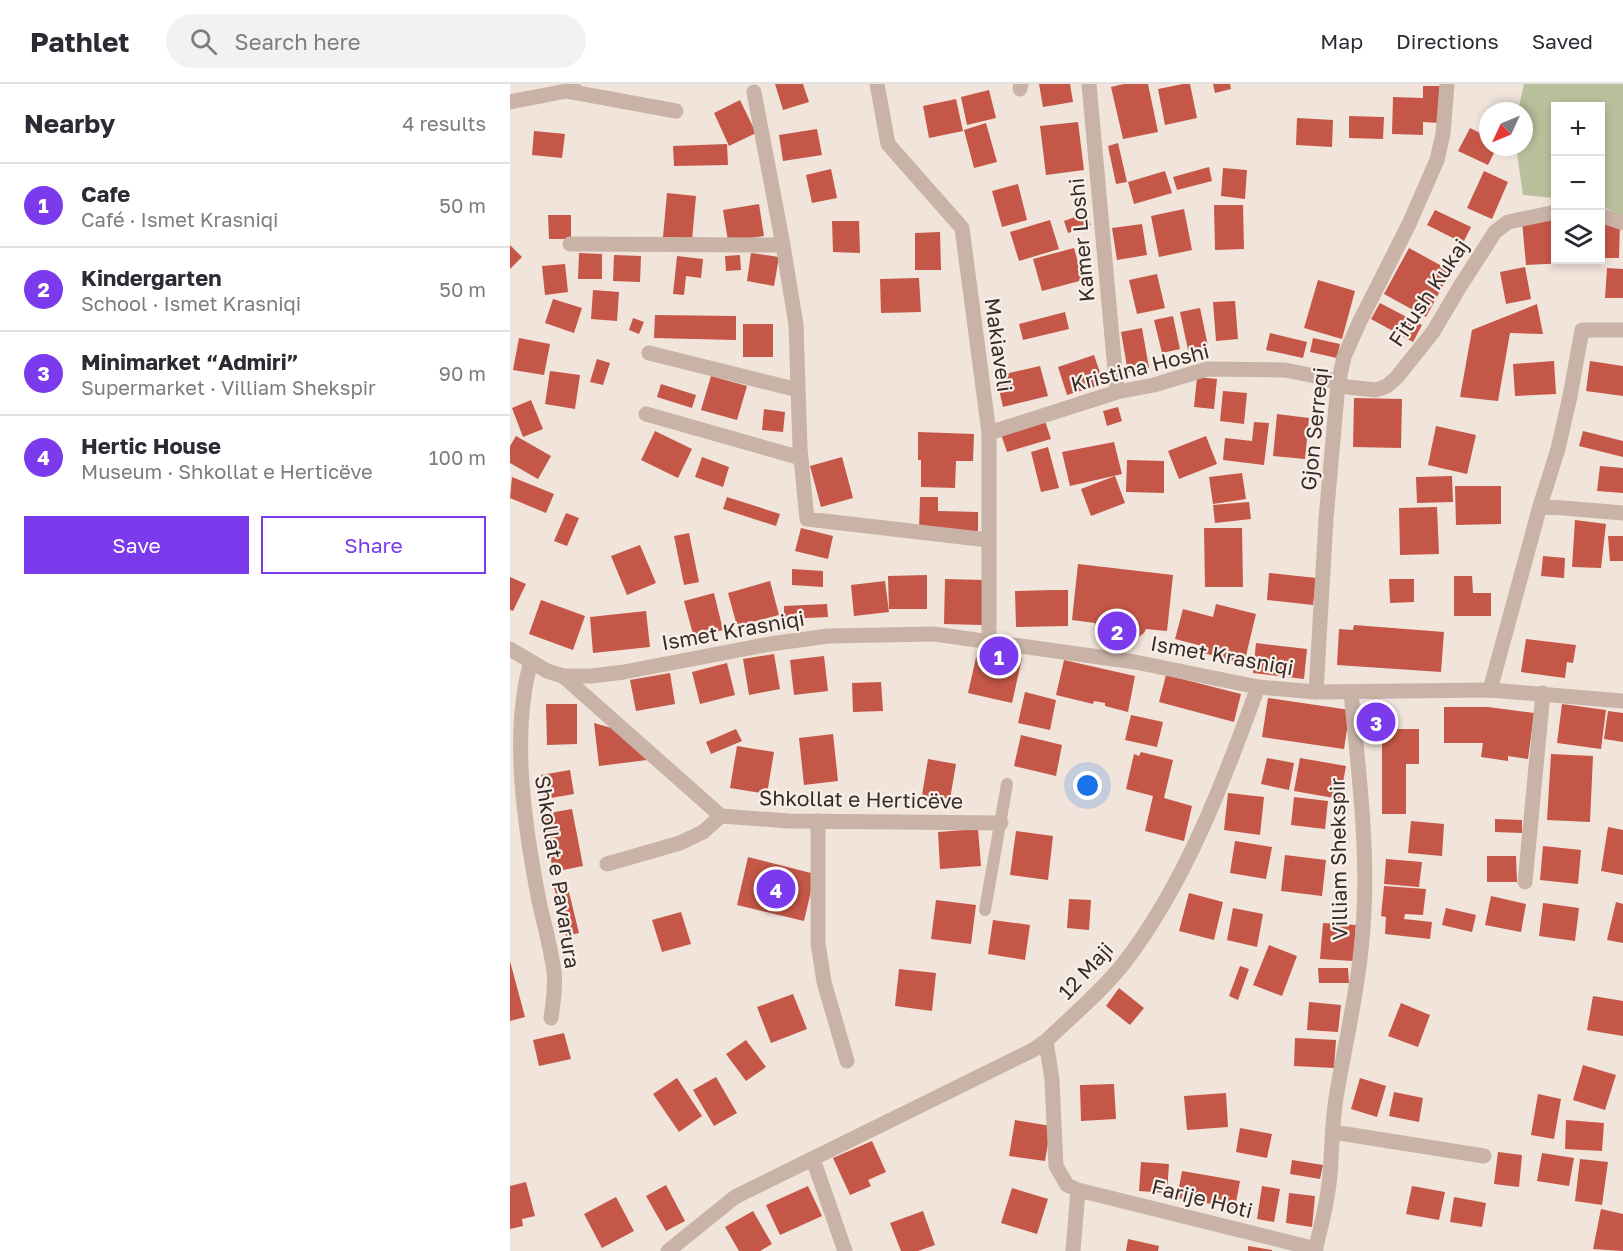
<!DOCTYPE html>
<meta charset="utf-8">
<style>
body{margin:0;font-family:"Golos Text",sans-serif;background:#f2f2f3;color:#2b2b33}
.controls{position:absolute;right:18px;top:18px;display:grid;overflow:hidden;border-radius:0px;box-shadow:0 3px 9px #0003}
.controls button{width:54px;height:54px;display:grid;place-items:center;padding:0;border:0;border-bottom:2px solid #e1e1e2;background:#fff;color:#2b2b33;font:30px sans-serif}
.compass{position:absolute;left:969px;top:18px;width:54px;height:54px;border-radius:50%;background:#fff;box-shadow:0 3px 9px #0003;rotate:226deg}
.you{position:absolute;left:578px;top:702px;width:21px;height:21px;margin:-15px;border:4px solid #fff;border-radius:50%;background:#1a73e8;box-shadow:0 0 0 9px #1a73e833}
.badge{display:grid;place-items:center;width:39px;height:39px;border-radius:50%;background:#7c3aed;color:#fff;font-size:20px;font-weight:700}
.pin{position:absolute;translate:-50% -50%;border:3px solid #fff;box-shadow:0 2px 6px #0006}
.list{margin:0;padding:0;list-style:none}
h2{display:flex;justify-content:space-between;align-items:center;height:78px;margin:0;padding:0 24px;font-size:26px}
h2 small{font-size:20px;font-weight:400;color:#7c7c81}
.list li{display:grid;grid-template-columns:39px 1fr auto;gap:18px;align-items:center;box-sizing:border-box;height:84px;padding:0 24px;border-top:2px solid #e1e1e2}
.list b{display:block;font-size:22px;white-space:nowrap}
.list p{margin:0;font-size:20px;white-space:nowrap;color:#7c7c81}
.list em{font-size:20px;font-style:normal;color:#7c7c81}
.actions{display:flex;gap:12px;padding:18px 24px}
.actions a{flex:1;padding:14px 0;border:2px solid #7c3aed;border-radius:0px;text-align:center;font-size:21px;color:#7c3aed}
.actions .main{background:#7c3aed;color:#fff}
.icon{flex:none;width:33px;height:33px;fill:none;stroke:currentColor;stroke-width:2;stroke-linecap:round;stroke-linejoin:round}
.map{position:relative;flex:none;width:1113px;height:1167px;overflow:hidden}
header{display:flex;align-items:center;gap:36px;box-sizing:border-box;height:84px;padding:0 30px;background:#fff;border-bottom:2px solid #e1e1e2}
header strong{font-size:28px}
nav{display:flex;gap:33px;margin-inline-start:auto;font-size:21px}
.search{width:420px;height:54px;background:#f2f2f3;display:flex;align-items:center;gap:15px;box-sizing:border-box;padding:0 21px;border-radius:33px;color:#7c7c81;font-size:22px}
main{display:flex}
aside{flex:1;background:#fff}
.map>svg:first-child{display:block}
.green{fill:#b8c09c}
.building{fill:#c45747}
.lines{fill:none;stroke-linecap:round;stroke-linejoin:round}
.service{stroke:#c9b3a7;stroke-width:12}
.minor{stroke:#c9b3a7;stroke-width:15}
.tertiary{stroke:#c9b3a7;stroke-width:15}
.labels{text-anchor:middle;stroke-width:4.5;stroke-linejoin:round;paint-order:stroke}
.street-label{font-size:21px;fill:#362b28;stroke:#f9efe8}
</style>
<header>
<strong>Pathlet</strong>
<div class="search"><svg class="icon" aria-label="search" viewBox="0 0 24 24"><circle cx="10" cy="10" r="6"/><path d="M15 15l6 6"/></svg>Search here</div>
<nav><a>Map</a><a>Directions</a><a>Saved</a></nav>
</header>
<main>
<aside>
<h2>Nearby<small>4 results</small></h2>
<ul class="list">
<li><span class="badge">1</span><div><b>Cafe</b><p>Café · Ismet Krasniqi</p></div><em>50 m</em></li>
<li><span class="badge">2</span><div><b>Kindergarten</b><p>School · Ismet Krasniqi</p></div><em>50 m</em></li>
<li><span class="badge">3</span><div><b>Minimarket “Admiri”</b><p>Supermarket · Villiam Shekspir</p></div><em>90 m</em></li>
<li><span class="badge">4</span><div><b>Hertic House</b><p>Museum · Shkollat e Herticëve</p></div><em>100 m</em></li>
</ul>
<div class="actions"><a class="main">Save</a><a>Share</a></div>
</aside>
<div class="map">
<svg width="1113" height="1167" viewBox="0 0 1113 1167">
<rect width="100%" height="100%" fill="#f1e4db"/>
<path class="green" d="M 1014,0 L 1113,0 L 1113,132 L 1091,122 L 1090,22 L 1046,22 L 1045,114 L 1013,111 L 1006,63 L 1014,63 L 1014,27 L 1008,27 Z"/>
<path class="building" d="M 265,0 L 293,0 L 299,18 L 273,26 Z
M 529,0 L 560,0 L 563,18 L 533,23 Z
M 614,0 L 638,0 L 648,48 L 613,55 L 601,3 Z
M 673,0 L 680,0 L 687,34 L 655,41 L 648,5 Z
M 703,0 L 720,0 L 721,5 L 705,9 Z
M 913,2 L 930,2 L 930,39 L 913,38 L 913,51 L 882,50 L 883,13 L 913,14 Z
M 479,6 L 486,34 L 457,41 L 451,13 Z
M 446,15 L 453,47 L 419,54 L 413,22 Z
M 230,16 L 246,49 L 219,62 L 204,29 Z
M 839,32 L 874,33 L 873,55 L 839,54 Z
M 787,34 L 823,36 L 822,63 L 786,61 Z
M 568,38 L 574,86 L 536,91 L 530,42 Z
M 476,39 L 487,78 L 464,84 L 454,46 Z
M 960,44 L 978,53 L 978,63 L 987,63 L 978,81 L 948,67 Z
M 307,45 L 312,71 L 273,77 L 269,51 Z
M 24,47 L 55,50 L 52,74 L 22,71 Z
M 608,59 L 617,98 L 606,100 L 598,62 Z
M 217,60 L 218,81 L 164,82 L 163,62 Z
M 699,83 L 702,97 L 667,106 L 663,93 Z
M 713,84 L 737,86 L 735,115 L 711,112 Z
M 321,85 L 327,114 L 302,119 L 296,91 Z
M 655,87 L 662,109 L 624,120 L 618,98 Z
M 974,87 L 998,98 L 982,135 L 957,124 Z
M 508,100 L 517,136 L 492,143 L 482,107 Z
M 157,109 L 186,112 L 182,156 L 153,153 Z
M 249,120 L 254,152 L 218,157 L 213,126 Z
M 704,121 L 733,121 L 734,165 L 705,166 Z
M 674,125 L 682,166 L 649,173 L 641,132 Z
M 925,126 L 961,143 L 953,159 L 917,141 Z
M 576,129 L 581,141 L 558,149 L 554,137 Z
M 38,131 L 61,131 L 61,155 L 39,155 Z
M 1046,135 L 1046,176 L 1056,176 L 1056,179 L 1016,181 L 1012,137 Z
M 540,136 L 549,165 L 509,177 L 500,148 Z
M 322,137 L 349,137 L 350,169 L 323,168 Z
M 1090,138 L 1110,138 L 1109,174 L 1090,174 Z
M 632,140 L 637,171 L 607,176 L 602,144 Z
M 430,148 L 431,186 L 405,186 L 405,149 Z
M 0,161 L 12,173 L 0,185 Z
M 564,164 L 573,196 L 532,207 L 523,175 Z
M 899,164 L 941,187 L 916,233 L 874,210 Z
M 69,169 L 92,170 L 92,195 L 68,195 Z
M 241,169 L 269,173 L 264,202 L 237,197 Z
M 104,171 L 131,172 L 130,198 L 103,197 Z
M 230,171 L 231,186 L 216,187 L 215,172 Z
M 167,172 L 193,175 L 191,194 L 176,192 L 174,211 L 163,210 Z
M 55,180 L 58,208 L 35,211 L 32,182 Z
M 1015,183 L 1021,215 L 996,220 L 990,188 Z
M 1097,184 L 1113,185 L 1113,214 L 1095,214 Z
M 647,190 L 655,224 L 627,230 L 619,196 Z
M 409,194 L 411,228 L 371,229 L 370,195 Z
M 808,196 L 845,207 L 832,255 L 794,244 Z
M 83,206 L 109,208 L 107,237 L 81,235 Z
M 43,215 L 72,224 L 64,249 L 35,239 Z
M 725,217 L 728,255 L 706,257 L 703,218 Z
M 870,219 L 912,241 L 903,258 L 861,235 Z
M 1027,220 L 1033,250 L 1000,249 L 988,317 L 950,313 L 962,246 Z
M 690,224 L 698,262 L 678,266 L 670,228 Z
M 555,228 L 559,245 L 513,256 L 509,240 Z
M 145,231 L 226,232 L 226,256 L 144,254 Z
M 663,232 L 670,265 L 652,269 L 644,236 Z
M 123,234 L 134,238 L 129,250 L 119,246 Z
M 233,240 L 263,240 L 263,273 L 233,273 Z
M 632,244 L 639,284 L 618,288 L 611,248 Z
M 760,249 L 797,258 L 793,274 L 756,266 Z
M 9,254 L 40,260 L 34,291 L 3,286 Z
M 803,254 L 830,260 L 827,274 L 800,268 Z
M 584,271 L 594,300 L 557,311 L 548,283 Z
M 87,275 L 100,279 L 93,301 L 80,298 Z
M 1044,277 L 1046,310 L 1005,312 L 1003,280 Z
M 1080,277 L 1113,282 L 1113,312 L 1076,307 Z
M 530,282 L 538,312 L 493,323 L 486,292 Z
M 40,287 L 70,291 L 65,325 L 35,320 Z
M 201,292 L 237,302 L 227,336 L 191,326 Z
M 687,293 L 707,295 L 704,325 L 684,323 Z
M 151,300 L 186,311 L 182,324 L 147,313 Z
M 713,307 L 737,309 L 734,340 L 710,337 Z
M 844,314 L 892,315 L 891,364 L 843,363 Z
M 21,316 L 33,345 L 13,353 L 2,324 Z
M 608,323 L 612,337 L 597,342 L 593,327 Z
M 254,325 L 275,328 L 273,348 L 252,346 Z
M 767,330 L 799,334 L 795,375 L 763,372 Z
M 535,337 L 541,355 L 497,368 L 491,350 Z
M 744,338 L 759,339 L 754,381 L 713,376 L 715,354 L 742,357 Z
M 926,342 L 966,351 L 957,390 L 918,381 Z
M 145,347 L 182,365 L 168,394 L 131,376 Z
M 1073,347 L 1113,357 L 1113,373 L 1069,362 Z
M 408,348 L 464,350 L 463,377 L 446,377 L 445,404 L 411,403 L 411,376 L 408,376 Z
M 6,352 L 41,372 L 28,395 L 0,379 L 0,362 Z
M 696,352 L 707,380 L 669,395 L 658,367 Z
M 604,358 L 612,390 L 560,402 L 552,368 Z
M 538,363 L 549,404 L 531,408 L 521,368 Z
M 192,373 L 219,383 L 213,403 L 185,393 Z
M 332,373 L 343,414 L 311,423 L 300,382 Z
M 617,376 L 654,377 L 654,409 L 616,408 Z
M 1090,382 L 1113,384 L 1113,409 L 1087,407 Z
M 732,389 L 736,415 L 703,420 L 699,393 Z
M 605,392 L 615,419 L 581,432 L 571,405 Z
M 942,392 L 943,418 L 907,419 L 906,393 Z
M 2,393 L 44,410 L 36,429 L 0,414 Z
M 945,402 L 991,402 L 991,440 L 946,441 Z
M 217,413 L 270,430 L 266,442 L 213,425 Z
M 410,413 L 428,413 L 428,427 L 468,428 L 468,447 L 409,445 Z
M 739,418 L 741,435 L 705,439 L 703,421 Z
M 927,423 L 929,470 L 890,471 L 889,424 Z
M 56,429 L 69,434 L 57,462 L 44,457 Z
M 1065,436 L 1096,440 L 1091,484 L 1062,483 Z
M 291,444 L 323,452 L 318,475 L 285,467 Z
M 694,444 L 732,444 L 733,503 L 695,503 Z
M 179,449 L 189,498 L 174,501 L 164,452 Z
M 1098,452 L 1113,452 L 1113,477 L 1100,477 Z
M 130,461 L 146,499 L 117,511 L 101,472 Z
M 1033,472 L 1055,474 L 1054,494 L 1031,492 Z
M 568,480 L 663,491 L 657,547 L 636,545 L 634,549 L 630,552 L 624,551 L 620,548 L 619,543 L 602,541 L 599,545 L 595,548 L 590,547 L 586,544 L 585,539 L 562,536 Z
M 282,485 L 313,487 L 313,503 L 282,501 Z
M 759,489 L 806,494 L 803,521 L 757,516 Z
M 417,491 L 417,525 L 379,525 L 378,492 Z
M 944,492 L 962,492 L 963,509 L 981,509 L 981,532 L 944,532 Z
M 0,493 L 16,500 L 3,527 L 0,526 Z
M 435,495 L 473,496 L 472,541 L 434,540 Z
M 879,495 L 904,495 L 904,518 L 880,519 Z
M 260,497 L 269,531 L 227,542 L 218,509 Z
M 375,497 L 379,528 L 344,532 L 341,501 Z
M 544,506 L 558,506 L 558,542 L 506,543 L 505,507 Z
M 204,509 L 213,546 L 184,554 L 174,517 Z
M 31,516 L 75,532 L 63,566 L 19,550 Z
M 317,520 L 318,533 L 274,535 L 274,522 Z
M 706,520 L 746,530 L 734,580 L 694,569 L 696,563 L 665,555 L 673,525 L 703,533 Z
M 136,527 L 140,563 L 83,569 L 80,533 Z
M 844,541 L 934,548 L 931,588 L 827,581 L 829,545 L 843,546 Z
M 1016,555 L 1066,561 L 1063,579 L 1057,578 L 1055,594 L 1011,588 Z
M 746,559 L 797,565 L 794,595 L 743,589 Z
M 468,565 L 512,574 L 502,619 L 458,609 Z
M 264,570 L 270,605 L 239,611 L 233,575 Z
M 314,572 L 318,607 L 284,611 L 280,576 Z
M 554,576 L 625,592 L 618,628 L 595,622 L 595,619 L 584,617 L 583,620 L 546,611 Z
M 217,579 L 225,611 L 190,620 L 182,588 Z
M 160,589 L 165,620 L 126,627 L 120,596 Z
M 656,591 L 731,610 L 724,638 L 649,618 Z
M 371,598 L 373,627 L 343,628 L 342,599 Z
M 515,608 L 546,616 L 540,646 L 508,639 Z
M 758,614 L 840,626 L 834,665 L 752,653 Z
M 36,620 L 67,620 L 67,660 L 37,661 Z
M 1052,620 L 1096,626 L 1091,665 L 1047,659 Z
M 934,623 L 978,623 L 1024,629 L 1018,675 L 998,672 L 998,677 L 971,673 L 973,659 L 934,659 Z
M 1098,627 L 1113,629 L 1113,658 L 1094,655 Z
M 621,631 L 653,638 L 647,663 L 615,656 Z
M 84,639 L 105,645 L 137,676 L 89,682 Z
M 226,645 L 232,657 L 201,670 L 196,658 Z
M 872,645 L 909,645 L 909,680 L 896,680 L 896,730 L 872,730 Z
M 323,650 L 328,697 L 294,701 L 289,654 Z
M 511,651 L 552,661 L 546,692 L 504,682 Z
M 227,662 L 264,668 L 257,710 L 220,704 Z
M 631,668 L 663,676 L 654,714 L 682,722 L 674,757 L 635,747 L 643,712 L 616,705 L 624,670 L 629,672 Z
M 1041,670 L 1083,672 L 1080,738 L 1037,736 Z
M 757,674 L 784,679 L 779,706 L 751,700 Z
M 790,674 L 836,682 L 830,715 L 784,707 Z
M 418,675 L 446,680 L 440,715 L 412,711 Z
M 60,686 L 64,710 L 35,715 L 31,691 Z
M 718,709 L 754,713 L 750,751 L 714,746 Z
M 784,713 L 818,717 L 815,745 L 781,741 Z
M 62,725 L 73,782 L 43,788 L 33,730 Z
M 985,735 L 1012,736 L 1012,749 L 985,748 Z
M 901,737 L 934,740 L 932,772 L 898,769 Z
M 1098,743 L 1113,746 L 1113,791 L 1091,787 Z
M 468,745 L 471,782 L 430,785 L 428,748 Z
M 506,747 L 543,752 L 538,796 L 500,791 Z
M 725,757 L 762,763 L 756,795 L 720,789 Z
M 1033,762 L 1071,766 L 1068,800 L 1030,796 Z
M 775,771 L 816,776 L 812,812 L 771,807 Z
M 977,772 L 1006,772 L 1007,798 L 977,798 Z
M 238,773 L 305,790 L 294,837 L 227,821 Z
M 876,775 L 912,778 L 909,803 L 874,800 Z
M 56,796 L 69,849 L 56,852 L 43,799 Z
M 874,802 L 916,805 L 913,831 L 895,830 L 894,835 L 922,838 L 920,855 L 875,850 L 876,833 L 871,832 Z
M 679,809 L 713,818 L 704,856 L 669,847 Z
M 981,812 L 1016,820 L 1011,848 L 975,841 Z
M 559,815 L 581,816 L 579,846 L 557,844 Z
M 426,816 L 466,821 L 461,860 L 421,855 Z
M 1106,818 L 1113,820 L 1113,859 L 1097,856 Z
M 1033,819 L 1069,824 L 1065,857 L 1029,852 Z
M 723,824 L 753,830 L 747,863 L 717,856 Z
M 936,824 L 966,831 L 962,848 L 932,841 Z
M 171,828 L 181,860 L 152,868 L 142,836 Z
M 483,836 L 520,841 L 515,876 L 478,870 Z
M 813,839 L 846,841 L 843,877 L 810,875 Z
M 759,861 L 787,872 L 772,912 L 743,901 Z
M 0,877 L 15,933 L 0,937 Z
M 730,882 L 739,885 L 728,916 L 719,912 Z
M 808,884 L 838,884 L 839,899 L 809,899 Z
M 389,885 L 426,889 L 422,927 L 385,922 Z
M 609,904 L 634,924 L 620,941 L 596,922 Z
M 283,910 L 297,945 L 261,959 L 247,923 Z
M 1083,912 L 1113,917 L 1113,952 L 1077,946 Z
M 799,918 L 831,921 L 828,948 L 797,946 Z
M 891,919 L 920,931 L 908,963 L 878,952 Z
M 54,949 L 61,975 L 29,982 L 23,956 Z
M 785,954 L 826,956 L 824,984 L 784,982 Z
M 236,956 L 256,983 L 236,997 L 216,970 Z
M 1073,981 L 1106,991 L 1095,1026 L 1063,1016 Z
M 206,993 L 227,1029 L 204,1042 L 183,1006 Z
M 167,994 L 192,1032 L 169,1048 L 143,1010 Z
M 850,994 L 876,1002 L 867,1033 L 841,1025 Z
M 604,1000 L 606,1035 L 571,1037 L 570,1001 Z
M 884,1008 L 913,1014 L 909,1038 L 879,1032 Z
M 716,1009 L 718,1043 L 677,1046 L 674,1012 Z
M 1028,1010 L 1051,1015 L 1044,1055 L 1021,1051 Z
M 505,1036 L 541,1042 L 535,1077 L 499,1072 Z
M 1056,1036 L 1094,1039 L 1092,1067 L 1055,1065 Z
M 730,1044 L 762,1050 L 757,1074 L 726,1068 Z
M 362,1057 L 376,1088 L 358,1096 L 361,1102 L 340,1111 L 323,1074 Z
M 988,1068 L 1012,1071 L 1009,1103 L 984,1100 Z
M 1032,1069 L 1064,1074 L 1059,1102 L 1027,1097 Z
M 1070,1075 L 1098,1078 L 1092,1121 L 1065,1117 Z
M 782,1076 L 813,1081 L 810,1095 L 780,1090 Z
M 631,1078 L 659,1080 L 657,1109 L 629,1107 Z
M 672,1087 L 730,1097 L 725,1124 L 667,1114 Z
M 16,1098 L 25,1132 L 12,1135 L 13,1142 L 0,1145 L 0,1102 Z
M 156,1101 L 175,1137 L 156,1147 L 136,1112 Z
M 298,1102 L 312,1132 L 270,1151 L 256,1121 Z
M 752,1102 L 770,1105 L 764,1138 L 747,1135 Z
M 902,1102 L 935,1108 L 929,1136 L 896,1130 Z
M 502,1104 L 538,1115 L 527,1150 L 491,1139 Z
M 779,1109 L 805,1112 L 802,1143 L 776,1139 Z
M 106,1113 L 124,1147 L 92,1164 L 74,1130 Z
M 944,1113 L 976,1119 L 972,1143 L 940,1138 Z
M 1091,1125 L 1113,1130 L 1113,1167 L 1083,1165 Z
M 243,1127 L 262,1160 L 250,1167 L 229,1167 L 215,1143 Z
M 413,1127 L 425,1161 L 408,1167 L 391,1167 L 380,1139 Z
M 618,1155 L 649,1162 L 648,1167 L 616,1167 Z
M 738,1162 L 762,1166 L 762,1167 L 738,1167 Z"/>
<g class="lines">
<path class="service" d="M 475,826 L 497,700"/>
<path class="minor" d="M 367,0 L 378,60 L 452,144 L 479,349 L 479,557
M 579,0 L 607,308
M 510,5 L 511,0
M 57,7 L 166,27
M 244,8 L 273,161 L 286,241 L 290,364 L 297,435 L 478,456
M 0,18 L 57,7 L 64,4
M 1090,131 L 1113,139
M 60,160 L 273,161
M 139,269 L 288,306
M 136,330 L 291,374
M 479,349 L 607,308 L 644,301 L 697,285 L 775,286 L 815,294 L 837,303 L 866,306 L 877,302 L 887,293 L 923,248 L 949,204 L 985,148 L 998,138 L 1046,128
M 1030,422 L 1113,429
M 21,578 C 0,649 15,745 29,817 C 34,840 41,864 44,888 C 46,903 43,919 41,934
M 53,592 L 211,732 L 279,737 L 491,739
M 980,606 L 1030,422 L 1048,365 L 1060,312 L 1072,246 L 1113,246
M 806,608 L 816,435 L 828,300 L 834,273 L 849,239 L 899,140 L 927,76 L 933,50 L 937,0
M 308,737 L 308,859 L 314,898 L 337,977
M 97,780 L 170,759 L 193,748 L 211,732
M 1015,798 L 1033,609
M 536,957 L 542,996 L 546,1082 L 557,1101 L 568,1106 L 806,1165
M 823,1048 L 974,1072
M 303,1075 L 335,1167
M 158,1167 L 225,1113 L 523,966 L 536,957 C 562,932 592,907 614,879 C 675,800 714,697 748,603
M 563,1167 L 568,1106
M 805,1167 C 811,1142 818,1117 820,1091 C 822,1066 822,1039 826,1014 C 834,965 846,916 851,866 C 861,780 849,693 841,608"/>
<path class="tertiary" d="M 0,565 L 37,587 L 53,592 L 81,592 L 114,588 L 260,560 L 318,552 L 424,550 L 625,578 L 748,603 L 806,608 L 980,606 L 1113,617"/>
</g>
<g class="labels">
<g class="street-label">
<text transform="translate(572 156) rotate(-95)" y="7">Kamer Loshi</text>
<text transform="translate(919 209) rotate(-56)" y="7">Fitush Kukaj</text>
<text transform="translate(488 261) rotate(82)" y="7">Makiaveli</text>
<text transform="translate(630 284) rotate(-14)" y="7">Kristina Hoshi</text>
<text transform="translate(805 345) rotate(-84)" y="7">Gjon Serreqi</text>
<text transform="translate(223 547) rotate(-10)" y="7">Ismet Krasniqi</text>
<text transform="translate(712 572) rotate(10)" y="7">Ismet Krasniqi</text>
<text transform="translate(351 716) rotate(1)" y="7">Shkollat e Herticëve</text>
<text transform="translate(829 775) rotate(-91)" y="7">Villiam Shekspir</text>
<text transform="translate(47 788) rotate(81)" y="7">Shkollat e Pavarura</text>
<text transform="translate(576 887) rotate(-47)" y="7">12 Maji</text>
<text transform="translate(692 1115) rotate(14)" y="7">Farije Hoti</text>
</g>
</g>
</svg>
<div class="controls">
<button>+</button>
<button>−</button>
<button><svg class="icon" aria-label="layers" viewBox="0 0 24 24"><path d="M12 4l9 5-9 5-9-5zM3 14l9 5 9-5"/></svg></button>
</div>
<svg class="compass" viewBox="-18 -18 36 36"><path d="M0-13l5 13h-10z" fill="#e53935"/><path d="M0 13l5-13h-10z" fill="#7c7c81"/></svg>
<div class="you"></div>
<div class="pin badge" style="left:489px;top:572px">1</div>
<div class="pin badge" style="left:607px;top:547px">2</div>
<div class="pin badge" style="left:866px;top:638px">3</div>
<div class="pin badge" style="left:266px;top:805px">4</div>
</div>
</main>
